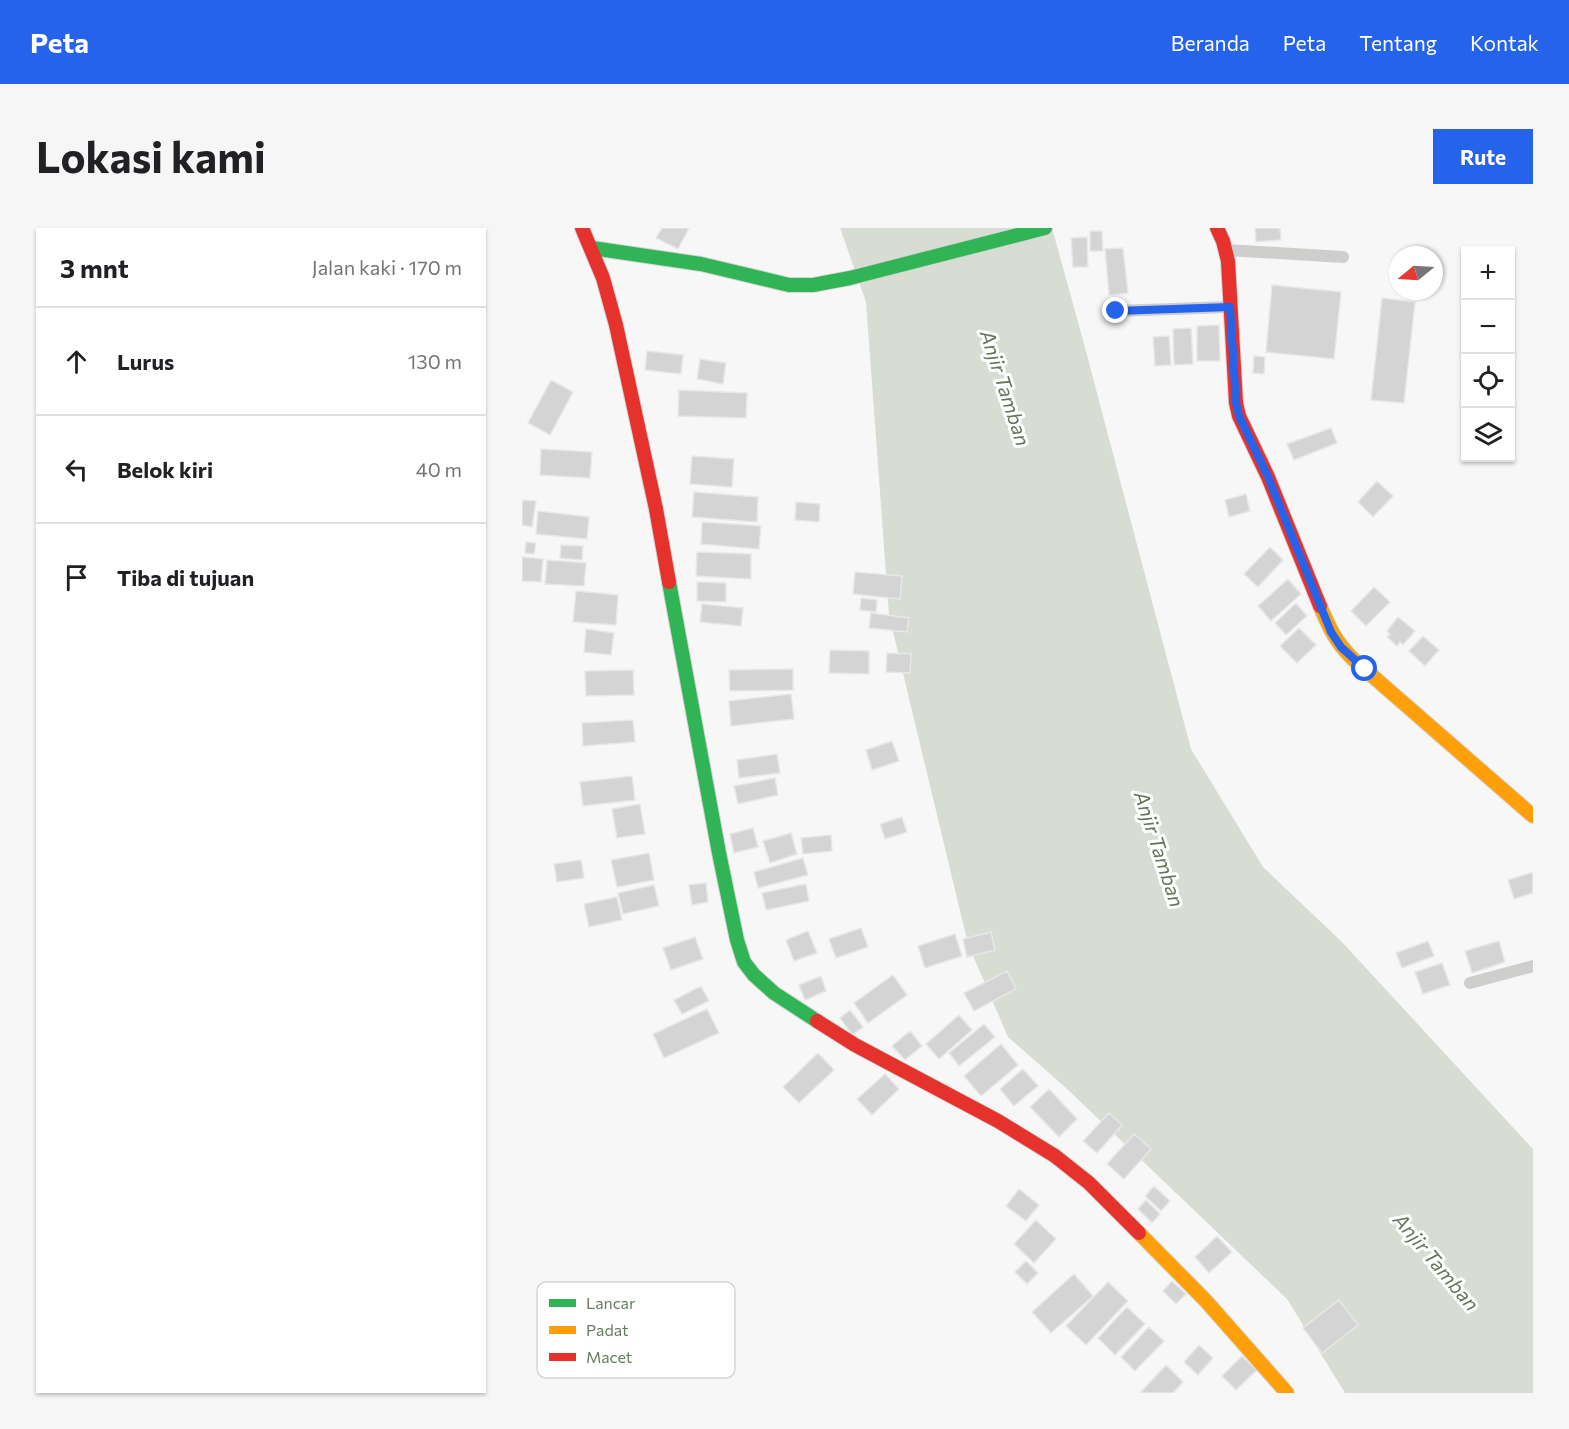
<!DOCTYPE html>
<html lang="id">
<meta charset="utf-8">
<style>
body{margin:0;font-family:Commissioner,sans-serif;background:#f6f6f6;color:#202124}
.controls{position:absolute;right:18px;top:18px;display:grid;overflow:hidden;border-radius:0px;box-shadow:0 2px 4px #0004}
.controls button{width:54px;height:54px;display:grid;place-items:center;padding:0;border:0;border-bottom:2px solid #e0e0e0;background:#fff;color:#202124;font:30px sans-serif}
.compass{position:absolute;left:867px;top:18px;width:54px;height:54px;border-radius:50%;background:#fff;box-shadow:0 2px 4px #0004;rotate:252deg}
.stop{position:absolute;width:18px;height:18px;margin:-14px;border:4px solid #2563eb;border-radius:50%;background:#fff}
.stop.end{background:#2563eb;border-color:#fff;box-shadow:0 2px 6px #0008}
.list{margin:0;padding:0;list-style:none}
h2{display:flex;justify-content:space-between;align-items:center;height:78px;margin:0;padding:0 24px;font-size:26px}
h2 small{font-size:20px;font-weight:400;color:#757577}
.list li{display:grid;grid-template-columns:39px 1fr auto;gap:18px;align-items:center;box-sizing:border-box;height:108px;padding:0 24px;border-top:2px solid #e0e0e0}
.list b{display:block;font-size:22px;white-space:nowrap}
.list em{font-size:20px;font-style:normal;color:#757577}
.icon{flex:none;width:33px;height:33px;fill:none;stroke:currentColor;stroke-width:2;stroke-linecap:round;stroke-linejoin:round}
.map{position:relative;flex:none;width:1011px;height:1165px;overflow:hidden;border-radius:0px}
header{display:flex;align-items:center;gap:36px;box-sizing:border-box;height:84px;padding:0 30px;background:#2563eb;color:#fff}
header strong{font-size:28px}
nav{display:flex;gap:33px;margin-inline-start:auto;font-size:21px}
.intro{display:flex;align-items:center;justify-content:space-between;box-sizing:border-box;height:144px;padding:0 36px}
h1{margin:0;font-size:42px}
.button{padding:15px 27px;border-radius:0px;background:#2563eb;color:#fff;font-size:21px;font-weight:700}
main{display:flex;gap:36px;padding:0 36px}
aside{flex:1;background:#fff;border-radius:0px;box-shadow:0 2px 4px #0004}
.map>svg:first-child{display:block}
.water{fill:#d8ddd4}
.building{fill:#d3d4d3;stroke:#e8e7e8;stroke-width:1.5}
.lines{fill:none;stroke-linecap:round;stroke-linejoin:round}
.fast-casing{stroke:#d4d5d4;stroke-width:16}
.slow-casing{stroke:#d4d5d4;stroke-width:16}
.jam-casing{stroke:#d4d5d4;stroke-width:16}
.lane{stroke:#cecfcd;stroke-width:12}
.fast{stroke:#30b455;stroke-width:14}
.slow{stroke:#ff9f0a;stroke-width:14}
.jam{stroke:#e5322d;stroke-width:14}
.route{stroke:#2563eb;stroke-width:8}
.labels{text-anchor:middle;stroke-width:6;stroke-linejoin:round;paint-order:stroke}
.water-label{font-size:20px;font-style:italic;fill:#667558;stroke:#fff}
.key{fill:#fff;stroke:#d1d8cf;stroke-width:1.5}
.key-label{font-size:16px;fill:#677c5e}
</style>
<header>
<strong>Peta</strong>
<nav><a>Beranda</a><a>Peta</a><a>Tentang</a><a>Kontak</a></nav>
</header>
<div class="intro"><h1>Lokasi kami</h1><a class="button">Rute</a></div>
<main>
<aside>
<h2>3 mnt<small>Jalan kaki · 170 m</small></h2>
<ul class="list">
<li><svg class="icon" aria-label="ahead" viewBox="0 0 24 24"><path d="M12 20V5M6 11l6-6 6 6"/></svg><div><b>Lurus</b></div><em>130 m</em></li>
<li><svg class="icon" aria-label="left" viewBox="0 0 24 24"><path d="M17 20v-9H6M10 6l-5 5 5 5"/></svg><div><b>Belok kiri</b></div><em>40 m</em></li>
<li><svg class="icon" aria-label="arrive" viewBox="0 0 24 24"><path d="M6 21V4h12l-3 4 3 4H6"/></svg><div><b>Tiba di tujuan</b></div></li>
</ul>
</aside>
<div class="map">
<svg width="1011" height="1165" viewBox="0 0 1011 1165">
<rect width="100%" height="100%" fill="#f8f7f8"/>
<path class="water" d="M 318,0 L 530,0 L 561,112 L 669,521 L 741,639 L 820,714 L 1011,921 L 1011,1165 L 823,1165 L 765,1071 L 543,859 L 486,809 L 446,716 L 367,387 L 344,74 Z"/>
<path class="building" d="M 140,0 L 167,0 L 156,21 L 134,10 Z
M 733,0 L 758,0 L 759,12 L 734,14 Z
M 568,3 L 580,3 L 581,23 L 568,23 Z
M 565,9 L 566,39 L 551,39 L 549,10 Z
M 601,20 L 606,65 L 587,67 L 583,21 Z
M 750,57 L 819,64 L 812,131 L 744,124 Z
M 860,70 L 893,74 L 882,175 L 849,172 Z
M 697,97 L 698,133 L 675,133 L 675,98 Z
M 669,100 L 671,136 L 652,137 L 651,101 Z
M 647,108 L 649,137 L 633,138 L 631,109 Z
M 125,123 L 161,127 L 159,146 L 123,142 Z
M 732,128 L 743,129 L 742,146 L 731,145 Z
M 178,131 L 204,135 L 201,156 L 175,151 Z
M 29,152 L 51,164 L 28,207 L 6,195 Z
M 157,162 L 225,165 L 224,190 L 156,188 Z
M 809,200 L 815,215 L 772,232 L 765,216 Z
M 19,221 L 70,224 L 68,250 L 18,247 Z
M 170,228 L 212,231 L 210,259 L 168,256 Z
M 855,253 L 871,268 L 851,289 L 836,274 Z
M 172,264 L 236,269 L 235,294 L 170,289 Z
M 724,266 L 728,283 L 707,289 L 703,272 Z
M 0,272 L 14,273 L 10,299 L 0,297 Z
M 274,274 L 298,276 L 297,294 L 273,292 Z
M 16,283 L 67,289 L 65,311 L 14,306 Z
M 180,294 L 239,298 L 237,321 L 179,316 Z
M 4,314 L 14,315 L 12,326 L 3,325 Z
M 39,317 L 61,318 L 60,332 L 38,330 Z
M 748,319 L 761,332 L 736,359 L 722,346 Z
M 175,324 L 229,326 L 229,351 L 174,348 Z
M 0,329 L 21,331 L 19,354 L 0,353 Z
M 25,332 L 64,335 L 62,358 L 23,356 Z
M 333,344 L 380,348 L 378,371 L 331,366 Z
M 766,351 L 779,366 L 749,393 L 736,378 Z
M 175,354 L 204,355 L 204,374 L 175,373 Z
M 852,359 L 868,374 L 844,398 L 829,383 Z
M 54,363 L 96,367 L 94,397 L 51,394 Z
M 339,370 L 355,372 L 354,384 L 338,382 Z
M 774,375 L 785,388 L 764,407 L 753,395 Z
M 180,376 L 221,380 L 219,398 L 178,394 Z
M 349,385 L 387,390 L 385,404 L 347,400 Z
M 876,389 L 893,403 L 881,417 L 878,414 L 875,418 L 865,409 L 868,406 L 865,403 Z
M 777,400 L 794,417 L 775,435 L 758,418 Z
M 64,401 L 92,405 L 89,427 L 62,424 Z
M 901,408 L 917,422 L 903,438 L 887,423 Z
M 308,422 L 347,423 L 347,446 L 307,445 Z
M 365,425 L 389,426 L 388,445 L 364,444 Z
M 271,441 L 271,462 L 208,463 L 207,442 Z
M 111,442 L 112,467 L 64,468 L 63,443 Z
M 269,466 L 272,491 L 209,498 L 207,473 Z
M 111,492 L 113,514 L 61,518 L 60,495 Z
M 370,513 L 377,533 L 350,542 L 344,522 Z
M 255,526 L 258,545 L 217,550 L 215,532 Z
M 110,548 L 113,572 L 61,578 L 58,554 Z
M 253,550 L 256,567 L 216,576 L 212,558 Z
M 118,576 L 123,606 L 95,610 L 90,581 Z
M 380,589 L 385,604 L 363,611 L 358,596 Z
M 231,600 L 236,619 L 212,625 L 208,606 Z
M 269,605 L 275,626 L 248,635 L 241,613 Z
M 309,607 L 310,623 L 281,626 L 279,610 Z
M 127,625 L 132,652 L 95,659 L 89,632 Z
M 281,630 L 286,647 L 236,660 L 232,644 Z
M 59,632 L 62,650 L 35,654 L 32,636 Z
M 1011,644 L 1011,665 L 992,671 L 986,652 Z
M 184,655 L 186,674 L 170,677 L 167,657 Z
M 284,656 L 287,673 L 244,682 L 240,665 Z
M 132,657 L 137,678 L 101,686 L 96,665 Z
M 95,669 L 100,692 L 67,699 L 62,676 Z
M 339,700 L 346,719 L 314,730 L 307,711 Z
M 286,703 L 295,725 L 272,733 L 264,712 Z
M 469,704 L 473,722 L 445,729 L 441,711 Z
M 433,706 L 440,728 L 403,740 L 396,718 Z
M 173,709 L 181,731 L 149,742 L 141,720 Z
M 906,713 L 912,728 L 880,740 L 874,725 Z
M 977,713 L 983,734 L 950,745 L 943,723 Z
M 920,735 L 928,757 L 901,766 L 893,744 Z
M 485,743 L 494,761 L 452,783 L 442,765 Z
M 371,747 L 385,767 L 346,795 L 332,775 Z
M 299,748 L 304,763 L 283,772 L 277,757 Z
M 179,758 L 187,773 L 160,786 L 152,772 Z
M 185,781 L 197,805 L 142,830 L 131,806 Z
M 328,782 L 341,799 L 330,807 L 318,790 Z
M 437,787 L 450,802 L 417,831 L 404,816 Z
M 462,796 L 473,809 L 437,838 L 427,825 Z
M 388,803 L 400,818 L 383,832 L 370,818 Z
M 479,816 L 496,837 L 459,868 L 442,848 Z
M 296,825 L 312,842 L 277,875 L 261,859 Z
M 501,841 L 516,858 L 492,878 L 478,861 Z
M 363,846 L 377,861 L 350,887 L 335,871 Z
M 527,861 L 555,891 L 537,909 L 508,879 Z
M 587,885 L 600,897 L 575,925 L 561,913 Z
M 612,906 L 629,921 L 602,951 L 585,936 Z
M 632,958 L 648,973 L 639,983 L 623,968 Z
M 497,961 L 517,977 L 504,993 L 484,978 Z
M 624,972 L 638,986 L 630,995 L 616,981 Z
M 514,992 L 534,1011 L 512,1035 L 492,1016 Z
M 695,1008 L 710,1024 L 687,1045 L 673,1029 Z
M 504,1033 L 516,1045 L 505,1056 L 493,1044 Z
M 552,1046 L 571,1068 L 529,1105 L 510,1084 Z
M 650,1053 L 664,1066 L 654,1076 L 641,1063 Z
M 586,1054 L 606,1073 L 564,1117 L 544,1098 Z
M 817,1072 L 836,1097 L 800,1125 L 781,1100 Z
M 605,1079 L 623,1096 L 593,1127 L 576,1110 Z
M 627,1099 L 642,1113 L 613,1143 L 599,1129 Z
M 677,1117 L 691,1130 L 676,1147 L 662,1134 Z
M 720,1128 L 735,1142 L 714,1162 L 700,1148 Z
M 644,1137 L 661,1154 L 651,1165 L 618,1165 Z"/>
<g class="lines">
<g class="fast-casing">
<path id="fast" d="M 70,20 L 179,36 L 267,57 L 291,57 L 328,50 L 523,0
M 147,354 L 197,625 L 215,712 L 222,734 L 232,747 L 252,765 L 295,793"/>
</g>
<g class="slow-casing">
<path id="slow" d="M 798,378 C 808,401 813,413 831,431 L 1011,588
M 617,1005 L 684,1073 L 765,1165"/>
</g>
<g class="jam-casing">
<path id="jam" d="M 60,0 L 81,50 L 94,97 L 134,281 L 147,354
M 695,0 L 701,13 L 706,33 L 714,175 L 717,188 L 746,249 L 798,378
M 295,793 L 333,817 L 476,893 L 533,928 L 567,955 L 617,1005"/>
</g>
<path class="lane" d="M 705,22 L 821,29
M 594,83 L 707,79
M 948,755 L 1011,738"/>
<use href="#fast" class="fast"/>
<use href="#slow" class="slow"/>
<use href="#jam" class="jam"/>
</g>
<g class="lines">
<path class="route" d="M 594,83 L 708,79 L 714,175 L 717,188 L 746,249 L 809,404 L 819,419 L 843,441"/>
</g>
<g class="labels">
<g class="water-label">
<text transform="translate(483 160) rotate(72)" y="7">Anjir Tamban</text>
<text transform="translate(637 621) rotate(72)" y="7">Anjir Tamban</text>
<text transform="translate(914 1034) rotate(50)" y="7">Anjir Tamban</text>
</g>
</g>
<rect x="15" y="1054" width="198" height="96" rx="9" class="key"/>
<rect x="27" y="1071" width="27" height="8" fill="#30b455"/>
<rect x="27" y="1098" width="27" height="8" fill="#ff9f0a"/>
<rect x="27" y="1125" width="27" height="8" fill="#e5322d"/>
<g class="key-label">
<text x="64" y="1081">Lancar</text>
<text x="64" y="1108">Padat</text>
<text x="64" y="1135">Macet</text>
</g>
</svg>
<div class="controls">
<button>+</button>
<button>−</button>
<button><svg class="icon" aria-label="locate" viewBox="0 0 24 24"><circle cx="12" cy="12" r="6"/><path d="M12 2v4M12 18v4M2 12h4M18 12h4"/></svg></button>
<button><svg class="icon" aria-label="layers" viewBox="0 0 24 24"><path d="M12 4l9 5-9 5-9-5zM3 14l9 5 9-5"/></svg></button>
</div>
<svg class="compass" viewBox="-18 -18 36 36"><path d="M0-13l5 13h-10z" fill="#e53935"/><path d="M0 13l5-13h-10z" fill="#757577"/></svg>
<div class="stop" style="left:843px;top:441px"></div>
<div class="stop end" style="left:594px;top:83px"></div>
</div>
</main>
